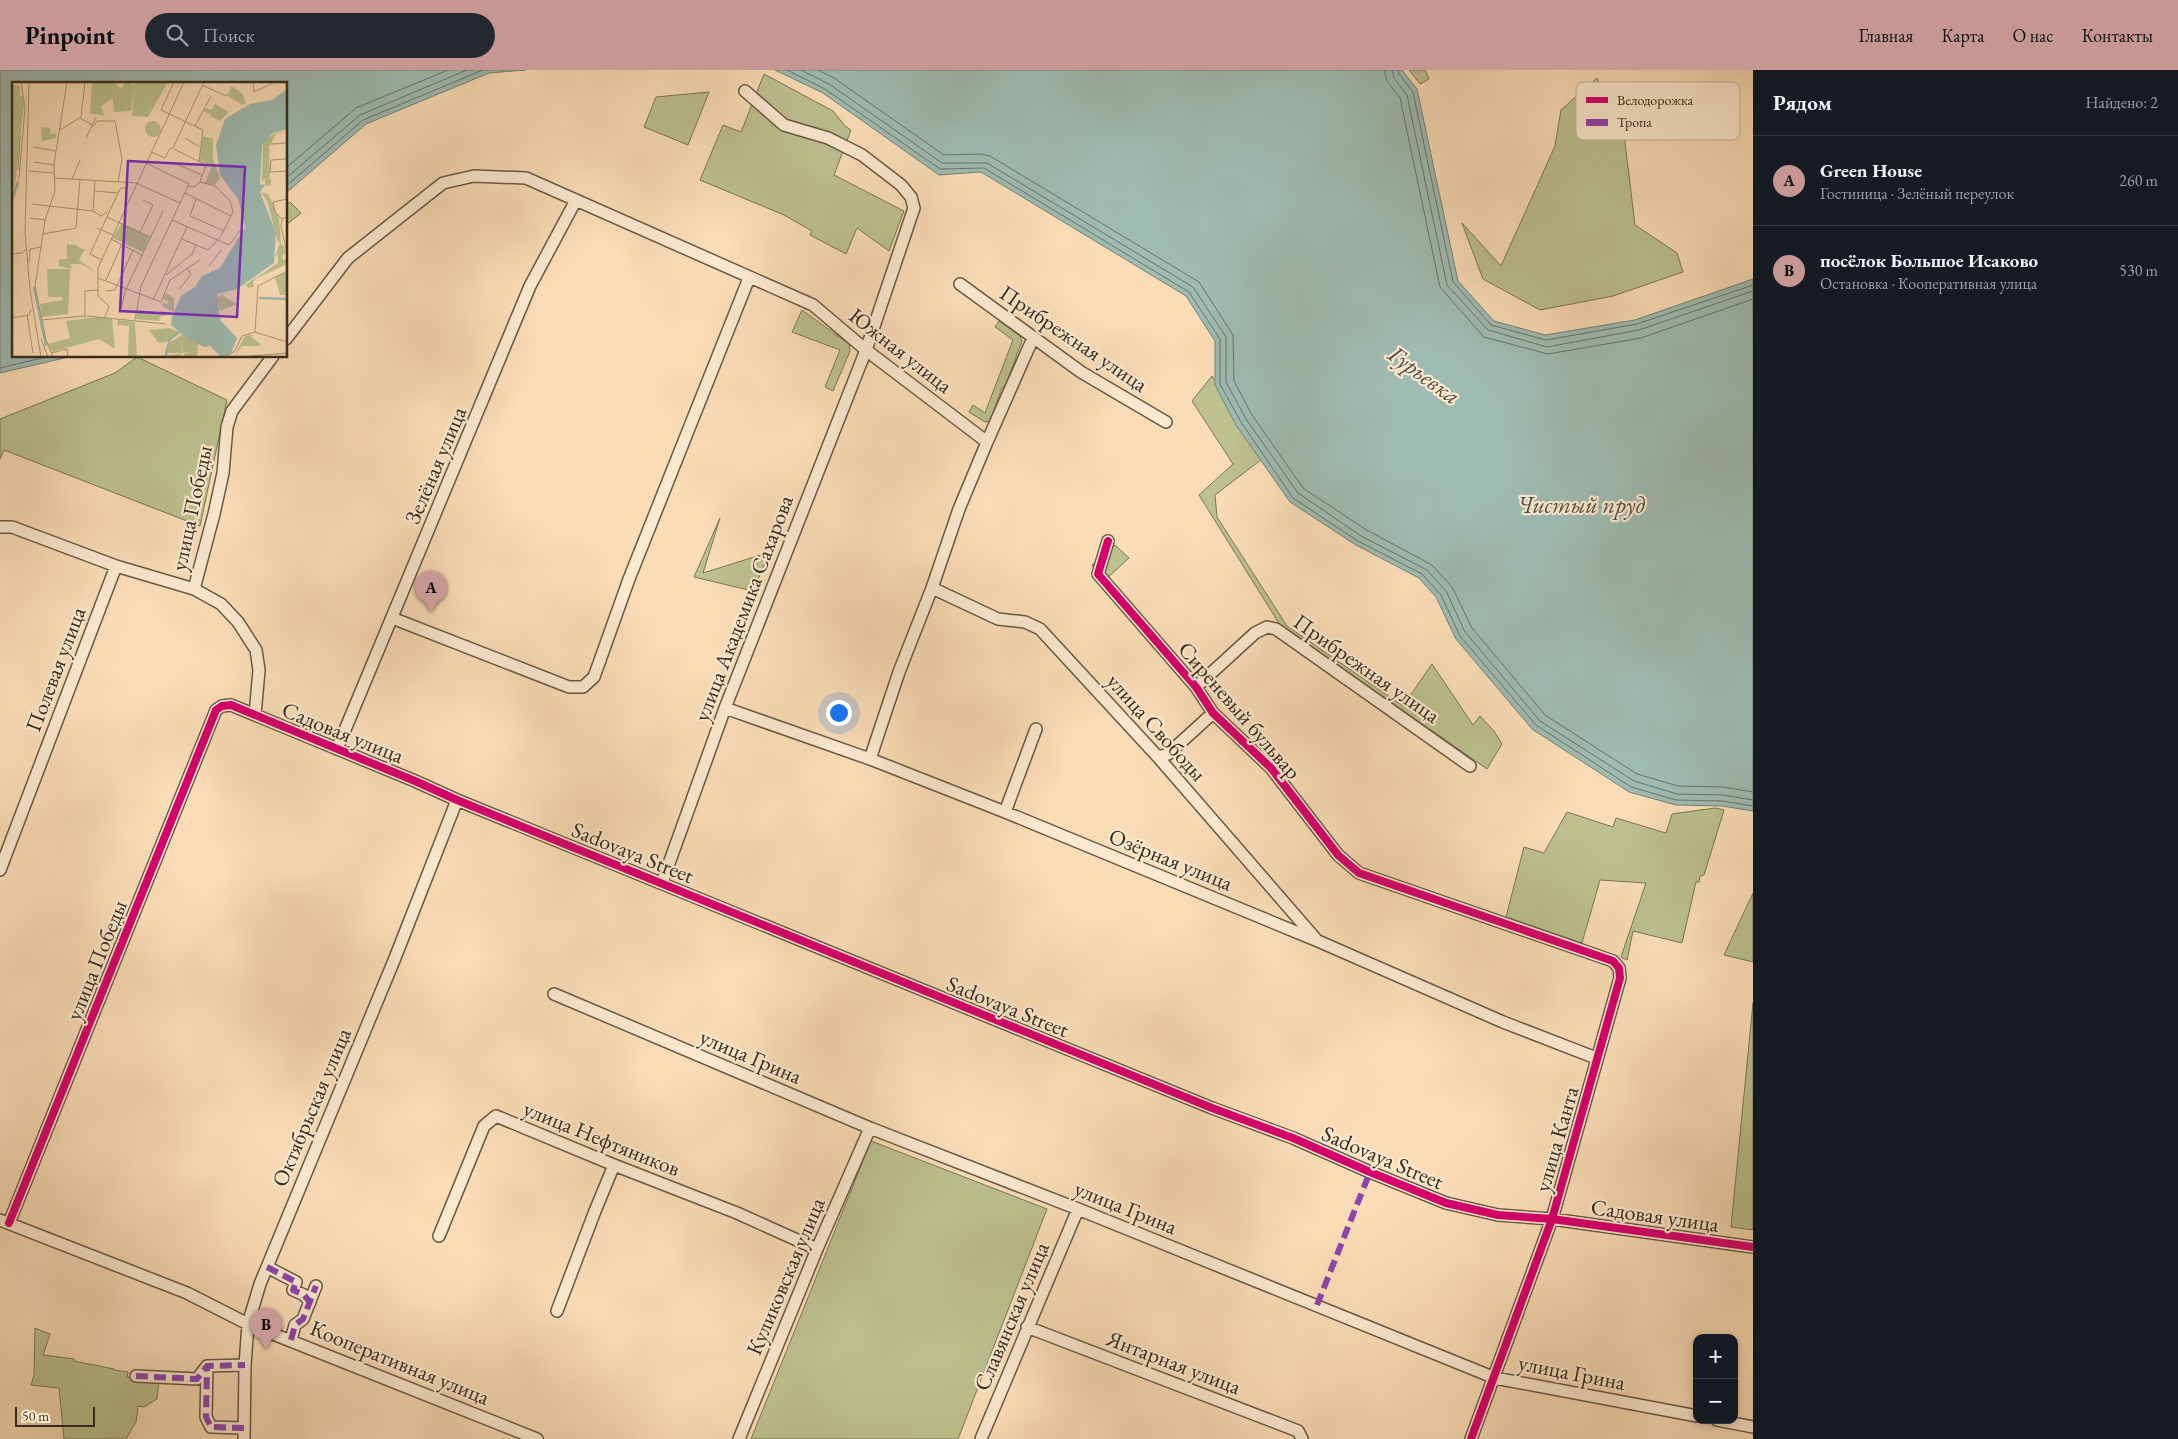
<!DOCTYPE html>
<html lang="ru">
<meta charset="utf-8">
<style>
body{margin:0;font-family:"EB Garamond",serif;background:#242831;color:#f1f3f6}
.controls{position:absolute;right:15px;bottom:15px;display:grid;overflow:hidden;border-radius:10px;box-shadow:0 2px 8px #0003}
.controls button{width:45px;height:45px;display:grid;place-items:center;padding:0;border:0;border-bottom:1px solid #363941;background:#171b24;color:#f1f3f6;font:25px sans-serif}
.scale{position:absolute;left:15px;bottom:12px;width:80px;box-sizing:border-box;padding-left:5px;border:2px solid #392b1c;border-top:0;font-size:14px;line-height:18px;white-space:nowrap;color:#392b1c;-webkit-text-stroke:4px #fce9d0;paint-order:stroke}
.you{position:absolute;left:838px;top:642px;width:18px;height:18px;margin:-12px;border:4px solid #fff;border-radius:50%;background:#1a73e8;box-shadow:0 0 0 8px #1a73e833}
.badge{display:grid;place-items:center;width:32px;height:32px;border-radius:50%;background:#c59692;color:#111;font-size:16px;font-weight:700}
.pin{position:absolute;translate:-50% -41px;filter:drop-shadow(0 1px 2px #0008)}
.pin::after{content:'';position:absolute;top:26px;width:18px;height:15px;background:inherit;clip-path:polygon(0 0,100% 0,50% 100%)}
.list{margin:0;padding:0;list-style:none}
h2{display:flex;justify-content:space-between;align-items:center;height:65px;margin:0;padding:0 20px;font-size:21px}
h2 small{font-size:16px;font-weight:400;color:#9ea1a6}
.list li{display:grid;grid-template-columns:32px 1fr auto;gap:15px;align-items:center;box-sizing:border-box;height:90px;padding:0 20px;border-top:1px solid #363941}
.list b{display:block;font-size:19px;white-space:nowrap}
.list p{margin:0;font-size:16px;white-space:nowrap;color:#9ea1a6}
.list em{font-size:16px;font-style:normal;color:#9ea1a6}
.icon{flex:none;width:28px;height:28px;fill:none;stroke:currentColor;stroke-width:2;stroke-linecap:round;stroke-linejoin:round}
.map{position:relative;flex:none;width:1753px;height:1369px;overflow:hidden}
header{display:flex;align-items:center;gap:30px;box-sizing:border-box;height:70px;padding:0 25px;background:#c59692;color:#111}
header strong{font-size:24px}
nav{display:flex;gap:28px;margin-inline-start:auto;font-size:18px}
.search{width:350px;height:45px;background:#242831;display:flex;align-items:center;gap:12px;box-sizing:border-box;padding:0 18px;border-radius:28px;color:#9ea1a6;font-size:19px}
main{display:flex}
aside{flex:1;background:#171b24}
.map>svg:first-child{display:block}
.green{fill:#bcc18f;stroke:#7a7656}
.water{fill:#9ebbb2;stroke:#768176}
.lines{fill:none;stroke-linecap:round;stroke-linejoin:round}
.shore{stroke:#6c7367;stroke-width:1}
.minor-casing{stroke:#695843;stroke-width:14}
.minor{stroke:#fce9d0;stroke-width:11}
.quiet{stroke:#8e44ad;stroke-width:6;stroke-dasharray:12 6;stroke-linecap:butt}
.cycleway-casing{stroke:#fce9d0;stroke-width:11}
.cycleway{stroke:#d6006c;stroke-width:8}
.labels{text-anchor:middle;stroke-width:4.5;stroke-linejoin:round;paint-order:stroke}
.street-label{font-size:22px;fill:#392b1c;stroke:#fce9d0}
.water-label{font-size:24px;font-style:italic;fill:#524f42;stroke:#fce9d0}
.inset-river{fill:none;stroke:#9ebbb2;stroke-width:2.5}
.inset-road{fill:none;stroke:#ad9679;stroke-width:1}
.view{fill:#7b2cbf;fill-opacity:0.15;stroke:#7b2cbf;stroke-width:2.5}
.inset-edge{fill:none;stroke:#392b1c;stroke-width:2.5}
.key{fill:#fce9d0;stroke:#c2b09a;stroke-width:1}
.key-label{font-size:14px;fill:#392b1c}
</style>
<header>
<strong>Pinpoint</strong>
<div class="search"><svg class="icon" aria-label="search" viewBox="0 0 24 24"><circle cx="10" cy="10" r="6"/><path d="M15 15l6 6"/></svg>Поиск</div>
<nav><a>Главная</a><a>Карта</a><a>О нас</a><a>Контакты</a></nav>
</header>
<main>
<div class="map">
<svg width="1753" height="1369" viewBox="0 0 1753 1369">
<rect width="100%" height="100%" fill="#faddb7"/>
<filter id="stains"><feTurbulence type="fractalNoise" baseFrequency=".004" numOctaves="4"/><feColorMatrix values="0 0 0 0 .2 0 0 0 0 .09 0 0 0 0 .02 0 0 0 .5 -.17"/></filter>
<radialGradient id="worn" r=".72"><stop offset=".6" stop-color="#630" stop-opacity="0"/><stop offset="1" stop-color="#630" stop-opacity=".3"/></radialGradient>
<path class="green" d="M 1409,0 L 1425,0 L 1429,9 L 1420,14 Z
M 764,4 L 833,41 L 845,56 L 851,60 L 834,105 L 904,141 L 889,181 L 857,158 L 846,184 L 810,165 L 812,161 L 784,145 L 700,110 L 723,55 L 741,62 Z
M 1597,8 L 1624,64 L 1635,155 L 1677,183 L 1683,202 L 1613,226 L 1540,240 L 1483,209 L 1462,153 L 1501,196 L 1555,76 L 1561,40 Z
M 709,22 L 688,75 L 644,57 L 656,27 Z
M 290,132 L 301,143 L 286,155 L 286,135 Z
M 802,240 L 849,274 L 850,281 L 833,321 L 825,317 L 840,280 L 792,262 Z
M 999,251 L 1020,266 L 1022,271 L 1006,314 L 1002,318 L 990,351 L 985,352 L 969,342 L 973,335 L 985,343 L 1013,270 L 995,257 Z
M 137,287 L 227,330 L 200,456 L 4,380 L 0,389 L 0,349 L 115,303 Z
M 1212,306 L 1242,354 L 1266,386 L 1215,425 L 1217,447 L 1287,556 L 1403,636 L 1432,594 L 1473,655 L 1480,646 L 1494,661 L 1502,674 L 1487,699 L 1280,555 L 1199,425 L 1233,394 L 1192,331 Z
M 720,448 L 703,503 L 770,482 L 753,521 L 694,507 Z
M 1115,475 L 1129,488 L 1104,511 L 1092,495 Z
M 1715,738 L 1724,740 L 1704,805 L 1700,806 L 1699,812 L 1696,812 L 1682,873 L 1633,861 L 1627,890 L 1621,887 L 1646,813 L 1600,810 L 1582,873 L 1506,847 L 1524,777 L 1544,783 L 1567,742 L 1613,757 L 1616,748 L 1666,763 L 1672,744 Z
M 1753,823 L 1753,892 L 1724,885 Z
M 1753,933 L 1753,1160 L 1731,1157 Z
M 871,1071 L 1047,1139 L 958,1369 L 751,1369 Z
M 35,1258 L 50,1264 L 43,1285 L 74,1289 L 74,1291 L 114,1299 L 114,1300 L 128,1302 L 127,1307 L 159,1309 L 157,1329 L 144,1337 L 138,1336 L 136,1352 L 126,1369 L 64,1369 L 59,1318 L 31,1315 L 34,1305 Z"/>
<path class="water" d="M 0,0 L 525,0 L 489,3 L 366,54 L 286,123 L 286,14 L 14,14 L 14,286 L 73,286 L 0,303 Z
M 775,0 L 1402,0 L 1417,19 L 1458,211 L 1494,251 L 1545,265 L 1635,250 L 1753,209 L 1753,741 L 1722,736 L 1676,735 L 1629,722 L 1532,659 L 1456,569 L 1436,527 L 1419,508 L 1356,475 L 1290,432 L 1236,355 L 1215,315 L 1215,271 L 1186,226 L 981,102 L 939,105 L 823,23 Z"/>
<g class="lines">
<path class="shore" d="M 787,0 L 825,19 L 940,99 L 984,98 L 1189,222 L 1220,269 L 1220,314 L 1241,352 L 1293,428 L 1358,471 L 1422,504 L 1441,525 L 1460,566 L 1536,655 L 1631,717 L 1676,730 L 1722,731 L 1753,736
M 801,0 L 829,14 L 942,93 L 987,93 L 1193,217 L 1226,267 L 1226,312 L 1246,349 L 1298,423 L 1361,466 L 1427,500 L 1446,521 L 1465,562 L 1540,651 L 1634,711 L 1677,724 L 1723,725 L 1753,730
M 818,0 L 834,8 L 944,85 L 981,84 L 990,86 L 1199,212 L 1233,265 L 1234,311 L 1252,345 L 1303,418 L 1365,459 L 1432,495 L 1452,517 L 1472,558 L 1545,645 L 1637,704 L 1678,716 L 1723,717 L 1753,722
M 1384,0 L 1387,11 L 1400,28 L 1440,217 L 1484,267 L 1548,284 L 1641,268 L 1753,229
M 1392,0 L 1394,8 L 1407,25 L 1447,215 L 1488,260 L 1547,277 L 1639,260 L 1753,221
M 1398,0 L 1399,4 L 1413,22 L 1453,212 L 1491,255 L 1546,270 L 1637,254 L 1753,215
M 286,98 L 356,38 L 448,0
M 286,108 L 360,45 L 467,0
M 286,116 L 363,50 L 483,0
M 0,298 L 50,286"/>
<g class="minor-casing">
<path id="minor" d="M 960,214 L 1081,302 L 1166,352
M 286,269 L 348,188 L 443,113 L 474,106 L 526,108 L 813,235 L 866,280 L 987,372 L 959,439 L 932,518 L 899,602 L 870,689
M 987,372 L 1033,268
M 0,457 L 12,457 L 116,496 L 194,519
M 1108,471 L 1098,504 L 1196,617 L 1213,643 L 1271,698 L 1338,785 L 1359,803 L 1613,891 L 1619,898 L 1620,908 L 1552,1149 L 1471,1369
M 932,518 L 998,549 L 1025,552 L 1040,559 L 1158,687 L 1315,868
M 392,548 L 569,617 L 583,617 L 594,607 L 629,509 L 749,208
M 1196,617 L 1255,563 L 1267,557 L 1276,559 L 1470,696
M 725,638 L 870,689 L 1005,742 L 1318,871 L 1503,952 L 1596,988
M 255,645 L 259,600 L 256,580 L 238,552 L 221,534 L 194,519 L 214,444 L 223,403 L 227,357 L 232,341 L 273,286
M 337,679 L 530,216 L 576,130
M 1158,687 L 1168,684 L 1213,643
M 1005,742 L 1036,659
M 0,800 L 116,496
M 662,813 L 725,638 L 866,280 L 914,138 L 911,127 L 901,115 L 862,85 L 828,68 L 784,55 L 745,21
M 554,924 L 870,1058 L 1078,1139 L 1495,1308 L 1697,1346
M 0,1150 L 187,1223 L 248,1254 L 537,1369
M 9,1153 L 216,640 L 222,636 L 231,635 L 415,711 L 457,730 L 1212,1038 L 1293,1068 L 1370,1102 L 1446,1133 L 1498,1145 L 1552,1149 L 1753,1177
M 439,1166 L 484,1056 L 496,1046 L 614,1095 L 737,1143 L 817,1179
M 267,1197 L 296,1212 L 293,1220 L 304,1225 L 310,1232
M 557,1241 L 595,1141 L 614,1095
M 1027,1257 L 1298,1361 L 1302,1369
M 291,1270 L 295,1255 L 303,1249 L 316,1216
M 136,1306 L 197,1309 L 207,1296
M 1717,1350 L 1753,1357
M 244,1358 L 211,1357 L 206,1347 L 207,1296 L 245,1295
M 244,1369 L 245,1295 L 248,1254 L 260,1214 L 395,888 L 457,730
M 739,1369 L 817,1179 L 870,1058
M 981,1369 L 1078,1139"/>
</g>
<use href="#minor" class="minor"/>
<path class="quiet" d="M 267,1197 L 296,1212 L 293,1220 L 304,1225 L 310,1232
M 1317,1235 L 1370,1102
M 291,1270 L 295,1255 L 303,1249 L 316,1216
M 136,1306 L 197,1309 L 207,1296
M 244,1358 L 211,1357 L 206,1347 L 207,1296 L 245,1295"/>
<g class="cycleway-casing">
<path id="cycleway" d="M 1108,471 L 1098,504 L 1196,617 L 1213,643 L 1271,698 L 1338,785 L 1359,803 L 1613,891 L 1619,898 L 1620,908 L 1552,1149 L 1471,1369
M 9,1153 L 216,640 L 222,636 L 231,635 L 415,711 L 457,730 L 1212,1038 L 1293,1068 L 1370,1102 L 1446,1133 L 1498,1145 L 1552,1149 L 1753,1177"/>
</g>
<use href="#cycleway" class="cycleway"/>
</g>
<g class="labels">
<g class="street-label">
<text transform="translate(1074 268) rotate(34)" y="8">Прибрежная улица</text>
<text transform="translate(901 280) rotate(38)" y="8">Южная улица</text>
<text transform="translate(435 395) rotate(-67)" y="8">Зелёная улица</text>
<text transform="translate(191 438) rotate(-78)" y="8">улица Победы</text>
<text transform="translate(743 538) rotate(-69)" y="8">улица Академика Сахарова</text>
<text transform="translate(1367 598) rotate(35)" y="8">Прибрежная улица</text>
<text transform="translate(55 599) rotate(-69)" y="8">Полевая улица</text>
<text transform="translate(1240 640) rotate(49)" y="8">Сиреневый бульвар</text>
<text transform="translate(1157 657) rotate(48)" y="8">улица Свободы</text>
<text transform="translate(343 662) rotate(22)" y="8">Садовая улица</text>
<text transform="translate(633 782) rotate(22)" y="8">Sadovaya Street</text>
<text transform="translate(1171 789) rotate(22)" y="8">Озёрная улица</text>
<text transform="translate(96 890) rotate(-68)" y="8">улица Победы</text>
<text transform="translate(1008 936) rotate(22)" y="8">Sadovaya Street</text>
<text transform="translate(751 986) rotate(23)" y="8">улица Грина</text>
<text transform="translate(311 1037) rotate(-67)" y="8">Октябрьская улица</text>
<text transform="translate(602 1068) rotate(22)" y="8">улица Нефтяников</text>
<text transform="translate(1556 1069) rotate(-74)" y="8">улица Канта</text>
<text transform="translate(1383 1087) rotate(23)" y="8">Sadovaya Street</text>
<text transform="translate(1126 1137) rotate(22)" y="8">улица Грина</text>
<text transform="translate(1655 1145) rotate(8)" y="8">Садовая улица</text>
<text transform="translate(785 1206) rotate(-67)" y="8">Куликовская улица</text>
<text transform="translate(1011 1246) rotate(-67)" y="8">Славянская улица</text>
<text transform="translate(400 1292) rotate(22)" y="8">Кооперативная улица</text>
<text transform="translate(1174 1292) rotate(21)" y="8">Янтарная улица</text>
<text transform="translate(1572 1302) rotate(11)" y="8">улица Грина</text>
</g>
<g class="water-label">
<text transform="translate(1424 305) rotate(36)" y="8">Гурьевка</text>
<text x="1581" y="443">Чистый пруд</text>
</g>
</g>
<g transform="translate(12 12)">
<rect width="275" height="275" fill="#faddb7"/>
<path d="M 80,0 L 104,0 L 105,4 L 110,6 L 113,0 L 123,3 L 119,29 L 102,30 L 101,16 L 89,24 L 92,33 L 78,32 ZM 123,0 L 156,0 L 136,35 L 120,34 ZM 0,2 L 8,4 L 8,14 L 11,14 L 12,21 L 3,105 L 0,105 ZM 219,4 L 230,11 L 234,21 L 231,23 L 216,14 ZM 203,22 L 217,30 L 208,39 L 198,34 L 200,29 L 197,32 L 192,29 L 194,26 L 199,28 ZM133 47a8 8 0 1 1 16 0a8 8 0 1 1-16 0ZM 29,45 L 38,46 L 38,52 L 44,52 L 44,56 L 30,59 ZM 275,48 L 264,52 L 257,65 L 258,96 L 254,96 L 259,97 L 259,103 L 253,104 L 253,96 L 250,100 L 251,60 L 264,51 ZM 191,54 L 201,57 L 201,78 L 208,96 L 203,103 L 193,101 L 200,84 L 188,79 ZM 249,110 L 256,112 L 267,136 L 269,161 L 266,160 L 255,119 ZM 109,142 L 137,155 L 131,170 L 101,156 ZM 268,161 L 272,164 L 274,171 L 270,173 L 271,178 L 275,177 L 275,182 L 245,196 L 241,200 L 242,205 L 236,206 L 234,203 L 226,208 L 266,181 L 266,173 L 263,175 ZM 55,162 L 63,163 L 77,170 L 72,168 L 67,178 L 85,191 L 69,182 L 58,182 L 60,187 L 47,184 L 47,177 L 55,177 ZM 35,187 L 58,187 L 56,232 L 30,235 L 28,222 L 51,218 L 50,215 L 36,215 ZM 275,190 L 275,213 L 268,213 L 263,195 ZM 213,210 L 210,213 L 225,222 L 208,229 L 205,216 ZM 154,211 L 162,216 L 162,230 L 151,225 L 150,220 L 156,222 L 156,219 L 151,217 ZM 126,228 L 148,232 L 149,229 L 158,232 L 148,235 L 147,239 L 124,237 ZM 86,235 L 100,237 L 103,267 L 87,257 L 39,270 L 36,262 L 58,256 L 54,239 ZM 106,238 L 123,240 L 125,275 L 116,275 L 117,244 L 105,243 ZM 157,246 L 166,250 L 155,260 L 147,261 L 137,248 ZM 171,252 L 186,262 L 185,274 L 172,275 L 172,272 L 183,269 L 171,271 L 169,260 L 170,271 L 156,271 L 155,273 L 169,272 L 171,275 L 155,275 L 155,270 L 158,261 ZM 242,253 L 239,255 L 249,262 L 247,264 L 230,264 L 222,275 L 233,254 Z" fill="#bcc18f"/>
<path d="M 275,7 L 275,47 L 261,51 L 250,63 L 248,102 L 253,103 L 248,110 L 264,151 L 262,181 L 225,207 L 205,212 L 208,238 L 225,256 L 219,272 L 209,275 L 198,264 L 192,265 L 176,257 L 159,243 L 160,235 L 169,214 L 183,205 L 190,194 L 208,186 L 233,145 L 226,117 L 208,93 L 204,63 L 213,37 L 238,22 L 260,18 Z" fill="#9ebbb2"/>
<path class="inset-river" d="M 0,118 L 6,101M 22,205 L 34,264M 247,216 L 275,217M 153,275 L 158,257 L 170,248"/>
<path class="inset-road" d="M 17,0 L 13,150 L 18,208 L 29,275M 162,0 L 149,28 L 191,48 L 187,80M 241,0 L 242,10 L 263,0M 190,3 L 214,14 L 216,11M 68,36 L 82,44 L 85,39 L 103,39 L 110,77 L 106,100M 183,44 L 199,14M 0,46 L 1,29M 48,48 L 69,35 L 73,0M 74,56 L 84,35M 173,56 L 188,65M 259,62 L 275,61M 21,65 L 44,69M 162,67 L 194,83 L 188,100M 139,70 L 153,76 L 158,66 L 161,66 L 192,0M 275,77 L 259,78 L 258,90 L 275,89M 22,80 L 42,83M 160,80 L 190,93M 6,88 L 8,54M 17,89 L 42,91M 43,96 L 124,101 L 168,121M 60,97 L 68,78M 83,109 L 106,111M 173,111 L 219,134M 0,114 L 7,96 L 13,26 L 9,0M 184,117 L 178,134 L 212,149M 20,122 L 81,129 L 89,134 L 96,129M 81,129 L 83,98M 95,135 L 138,155M 275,135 L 270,137 L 269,145 L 275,170M 18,136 L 33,138M 270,137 L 263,130 L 261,120 L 275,117M 160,138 L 217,163 L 228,149M 85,146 L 101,153M 128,150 L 141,123 L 131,118M 31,152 L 64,146 L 68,97M 99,157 L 130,173M 170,157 L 196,168 L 209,154 L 221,130 L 218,119 L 203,104 L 188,100 L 182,105 L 176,104M 0,172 L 10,171 L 14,167M 90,178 L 78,172 L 106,111 L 109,106 L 113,106M 17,181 L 18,167 L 30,165M 197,184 L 210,167M 154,193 L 180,172 L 184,163M 86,196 L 149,220 L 158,198 L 188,178M 94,198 L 110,162M 167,208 L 179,192 L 175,185M 94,209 L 103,208 L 121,168M 141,218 L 175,145M 108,231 L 114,207 L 151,129M 15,233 L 21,271M 75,234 L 154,242M 93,235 L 97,224 L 86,214 L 86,186 L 172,0M 0,236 L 17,233 L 19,227M 73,236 L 73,209 L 86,208M 29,238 L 72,234M 123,238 L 129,204 L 177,102 L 134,81M 243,250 L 246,204 L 275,189M 29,257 L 36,275M 39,271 L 55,267 L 56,275M 41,275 L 34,258 L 23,204 L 33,138 L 43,109 L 42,82 L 55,0M 213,275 L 223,269 L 230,254 L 243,250 L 275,260M 228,275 L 275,271"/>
<path class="view" d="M 116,79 L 233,85 L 225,235 L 108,229 Z"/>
<rect width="275" height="275" class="inset-edge"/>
</g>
<rect x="1576" y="12" width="164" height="58" rx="8" class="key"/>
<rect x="1586" y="27" width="22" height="6" fill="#d6006c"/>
<rect x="1586" y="49" width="22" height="7" fill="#8e44ad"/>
<g class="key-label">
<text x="1617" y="35">Велодорожка</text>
<text x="1617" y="57">Тропа</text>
</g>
<rect width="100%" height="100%" filter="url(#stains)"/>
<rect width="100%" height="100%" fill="url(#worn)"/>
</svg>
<div class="controls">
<button>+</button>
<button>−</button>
</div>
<div class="scale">50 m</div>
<div class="you"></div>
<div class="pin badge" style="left:431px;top:542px">A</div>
<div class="pin badge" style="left:266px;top:1279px">B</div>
</div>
<aside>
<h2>Рядом<small>Найдено: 2</small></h2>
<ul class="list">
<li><span class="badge">A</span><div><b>Green House</b><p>Гостиница · Зелёный переулок</p></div><em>260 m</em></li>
<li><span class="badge">B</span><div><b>посёлок Большое Исаково</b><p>Остановка · Кооперативная улица</p></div><em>530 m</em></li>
</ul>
</aside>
</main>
